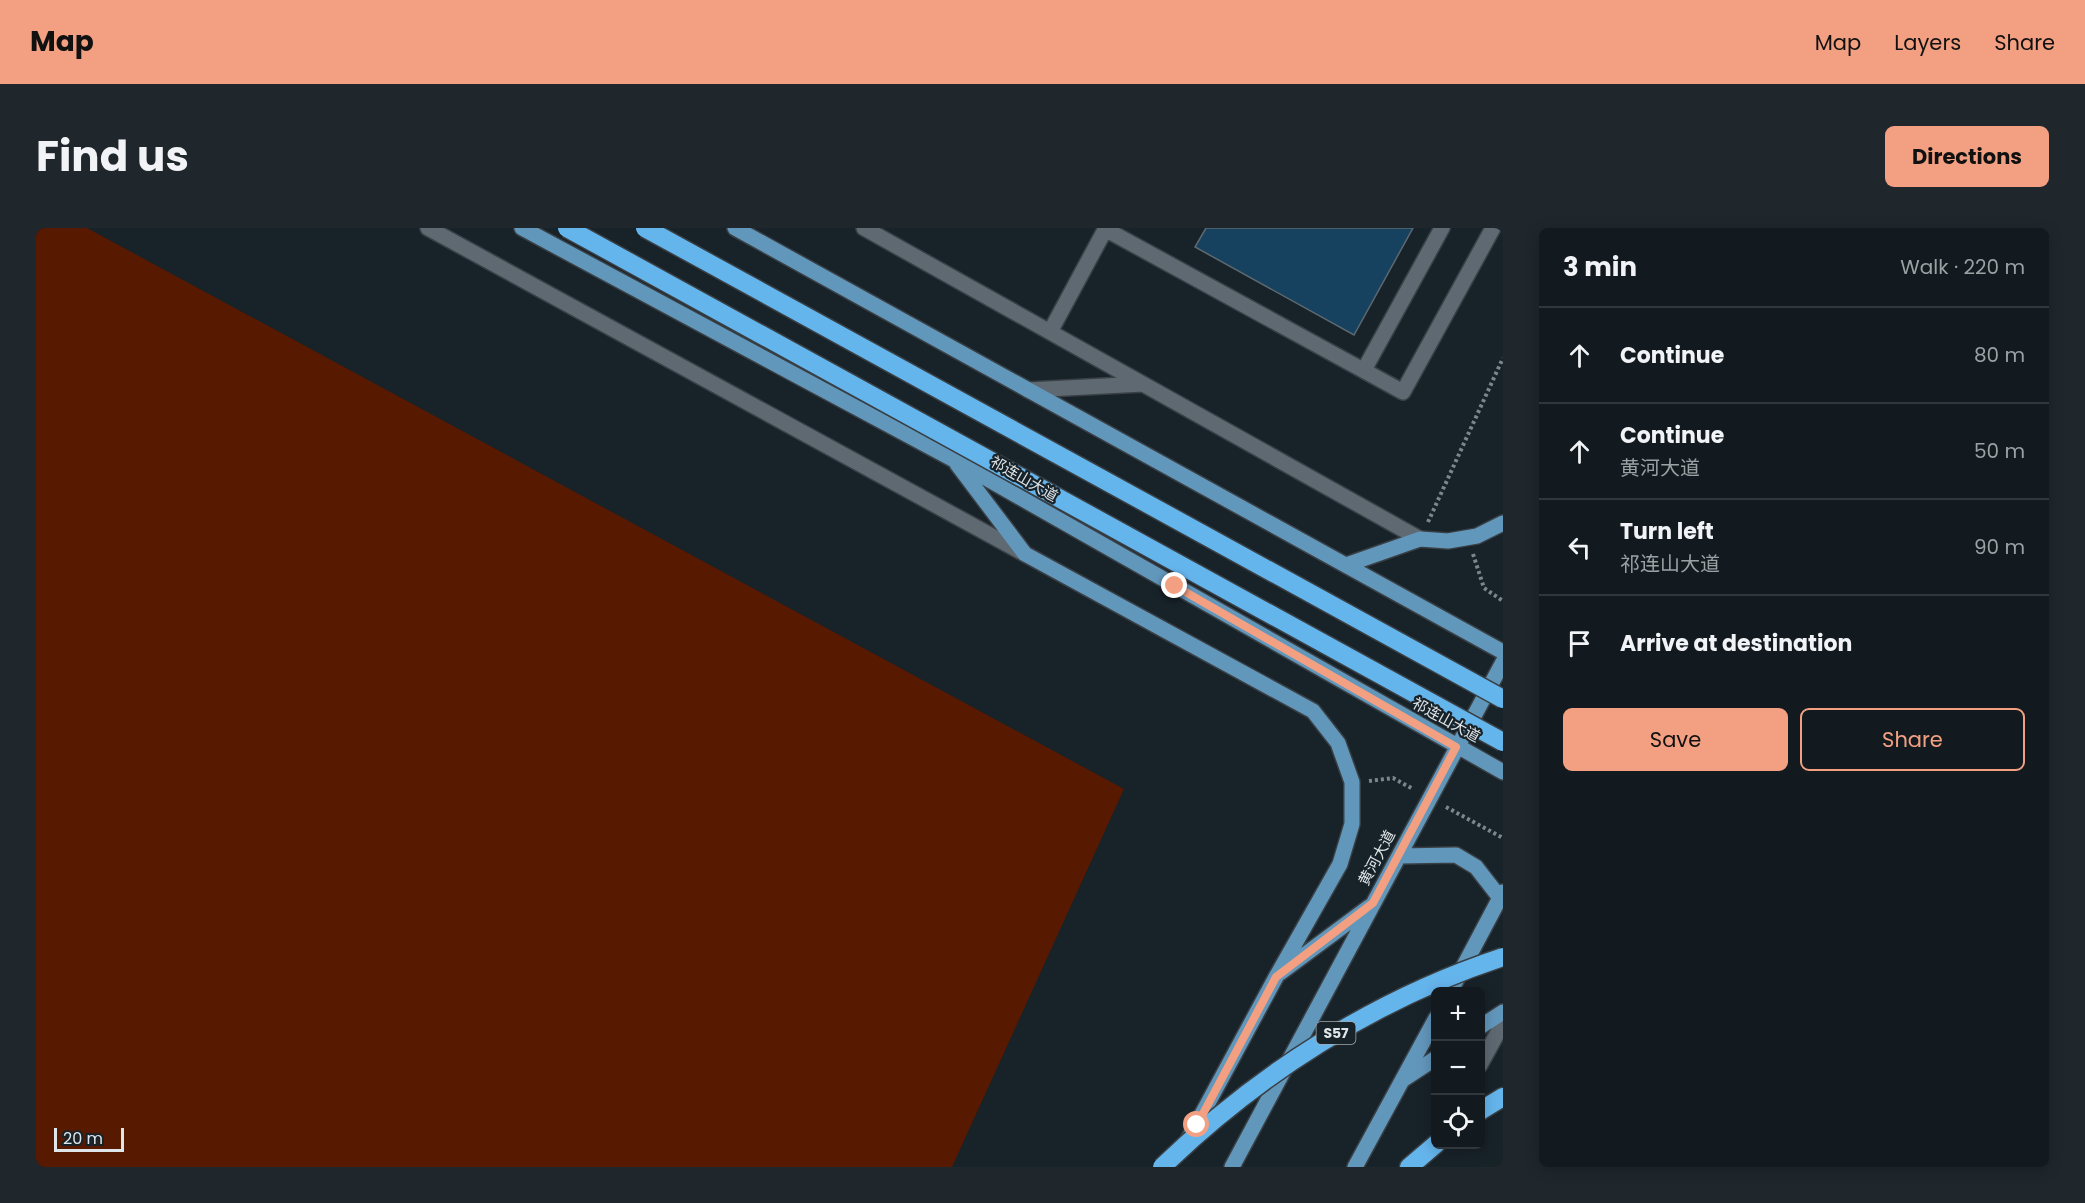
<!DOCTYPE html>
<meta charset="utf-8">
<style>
body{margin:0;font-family:Poppins,"Noto Sans SC",sans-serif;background:#1f272c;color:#f1f3f6}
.controls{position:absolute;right:18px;bottom:18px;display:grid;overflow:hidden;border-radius:9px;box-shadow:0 3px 15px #0003}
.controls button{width:54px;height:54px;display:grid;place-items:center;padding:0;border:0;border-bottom:2px solid #31383d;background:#121a1f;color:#f1f3f6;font:30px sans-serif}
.scale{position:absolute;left:18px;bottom:15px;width:70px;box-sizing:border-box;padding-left:6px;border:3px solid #dfe6ea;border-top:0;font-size:16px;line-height:21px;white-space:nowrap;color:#dfe6ea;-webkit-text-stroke:4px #182229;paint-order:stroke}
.stop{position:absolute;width:18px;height:18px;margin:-14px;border:4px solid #f3a082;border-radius:50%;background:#fff}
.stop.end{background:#f3a082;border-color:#fff;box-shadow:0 2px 6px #0008}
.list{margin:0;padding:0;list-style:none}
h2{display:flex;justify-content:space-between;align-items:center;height:78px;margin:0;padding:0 24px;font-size:26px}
h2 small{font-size:20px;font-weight:400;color:#9ca1a4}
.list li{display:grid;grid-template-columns:39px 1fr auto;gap:18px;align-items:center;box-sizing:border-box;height:96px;padding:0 24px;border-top:2px solid #31383d}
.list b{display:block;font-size:22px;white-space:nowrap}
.list p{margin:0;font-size:20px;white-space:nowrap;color:#9ca1a4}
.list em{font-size:20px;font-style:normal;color:#9ca1a4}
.actions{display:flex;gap:12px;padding:18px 24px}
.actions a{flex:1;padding:14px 0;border:2px solid #f3a082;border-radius:9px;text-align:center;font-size:21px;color:#f3a082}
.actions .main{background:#f3a082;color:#111}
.icon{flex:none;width:33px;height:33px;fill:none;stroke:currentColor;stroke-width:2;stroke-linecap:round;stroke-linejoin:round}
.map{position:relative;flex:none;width:1467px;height:939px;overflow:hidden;border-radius:9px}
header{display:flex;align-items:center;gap:36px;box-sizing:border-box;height:84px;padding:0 30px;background:#f3a082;color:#111}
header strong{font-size:28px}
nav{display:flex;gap:33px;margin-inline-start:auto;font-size:21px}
.intro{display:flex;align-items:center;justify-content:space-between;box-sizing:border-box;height:144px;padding:0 36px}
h1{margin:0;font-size:42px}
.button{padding:15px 27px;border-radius:9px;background:#f3a082;color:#111;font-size:21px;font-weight:700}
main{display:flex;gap:36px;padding:0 36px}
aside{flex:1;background:#121a1f;border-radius:9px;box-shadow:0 3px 15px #0003}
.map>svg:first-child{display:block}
.green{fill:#571900}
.building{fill:#16425f;stroke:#5d6871;stroke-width:1.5}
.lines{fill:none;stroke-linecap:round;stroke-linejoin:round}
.minor-casing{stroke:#394045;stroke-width:18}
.major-casing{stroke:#394045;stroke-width:18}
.highway-casing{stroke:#394045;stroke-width:21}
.path{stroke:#7d868b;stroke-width:4;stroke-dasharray:3 3;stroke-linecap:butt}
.minor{stroke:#5e6972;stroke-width:15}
.major{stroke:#6297bc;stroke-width:15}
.highway{stroke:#65b5ed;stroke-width:18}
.highway-bridge-casing{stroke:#394045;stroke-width:21;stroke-linecap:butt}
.highway-bridge{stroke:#65b5ed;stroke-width:18}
.route{stroke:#f3a082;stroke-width:8}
.labels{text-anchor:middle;stroke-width:4.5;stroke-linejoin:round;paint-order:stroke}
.shield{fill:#182229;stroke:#a3abb0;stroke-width:1.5}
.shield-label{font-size:14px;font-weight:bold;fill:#dfe6ea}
.street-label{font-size:15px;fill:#dfe6ea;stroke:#182229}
</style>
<header>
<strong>Map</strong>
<nav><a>Map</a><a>Layers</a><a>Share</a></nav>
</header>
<div class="intro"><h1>Find us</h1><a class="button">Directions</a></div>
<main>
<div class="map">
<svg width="1467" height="939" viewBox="0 0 1467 939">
<rect width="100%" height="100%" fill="#182229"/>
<path class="green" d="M 0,0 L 51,0 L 1088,561 L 916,939 L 0,939 Z"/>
<path class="building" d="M 1170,0 L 1377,0 L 1318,107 L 1159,19 Z"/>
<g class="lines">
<g class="minor-casing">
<path id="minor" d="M 392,0 L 989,326
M 828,0 L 1384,311
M 1069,1 L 1367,164 L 1457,0
M 1014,104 L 1070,0
M 1328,142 L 1406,0
M 992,162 L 1107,156
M 1444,837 L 1467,795"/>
</g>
<g class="major-casing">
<path id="major" d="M 486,0 L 918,232 L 1467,544
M 699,0 L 1467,424
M 921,236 L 989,326 L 1277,483 L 1302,515 L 1316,554 L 1316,596 L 1304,636 L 1240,749 L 1152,912
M 1310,337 L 1384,311 L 1412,313 L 1441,308 L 1467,295
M 1363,628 L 1420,627 L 1440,639 L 1464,670
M 1244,745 L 1333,679
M 1414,764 L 1467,664
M 1444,799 L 1467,784
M 1368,851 L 1400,830
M 1196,939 L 1467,434
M 1319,939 L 1400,790"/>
</g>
<g class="highway-casing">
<path id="highway" d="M 1444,883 L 1467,869
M 1373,939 L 1400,916"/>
</g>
<path class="path" d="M 1392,294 L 1467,130
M 1437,326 L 1448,360 L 1467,373
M 1333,553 L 1357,550 L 1377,561
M 1410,579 L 1467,610"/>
<use href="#minor" class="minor"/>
<use href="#major" class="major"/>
<use href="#highway" class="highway"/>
<g class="highway-bridge-casing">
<path id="highway-bridge" d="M 531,0 L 1467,514
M 609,0 L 1467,471
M 1126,939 C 1222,846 1339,771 1467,729"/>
</g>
<use href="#highway-bridge" class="highway-bridge"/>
</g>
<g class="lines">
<path class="route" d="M 1139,358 L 1420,519 L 1337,675 L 1240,749 L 1161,897"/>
</g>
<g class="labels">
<rect class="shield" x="1280.5" y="794" width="39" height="22" rx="4.5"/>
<g class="shield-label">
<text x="1300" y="810">S57</text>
</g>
<g class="street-label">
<text transform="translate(988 251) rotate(30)" y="5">祁连山大道</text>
<text transform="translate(1410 492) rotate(29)" y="5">祁连山大道</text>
<text transform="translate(1341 630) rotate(-62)" y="5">黄河大道</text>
</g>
</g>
</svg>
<div class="controls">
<button>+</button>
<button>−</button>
<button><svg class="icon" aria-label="locate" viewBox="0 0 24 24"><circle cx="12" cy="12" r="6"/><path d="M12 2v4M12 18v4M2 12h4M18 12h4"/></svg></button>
</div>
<div class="scale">20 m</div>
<div class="stop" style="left:1161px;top:897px"></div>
<div class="stop end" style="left:1139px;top:358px"></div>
</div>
<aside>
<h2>3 min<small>Walk · 220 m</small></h2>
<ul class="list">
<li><svg class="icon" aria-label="ahead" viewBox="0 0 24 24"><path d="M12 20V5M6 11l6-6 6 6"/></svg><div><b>Continue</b></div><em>80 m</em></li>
<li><svg class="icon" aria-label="ahead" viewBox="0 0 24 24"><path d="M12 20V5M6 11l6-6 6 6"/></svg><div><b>Continue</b><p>黄河大道</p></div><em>50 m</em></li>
<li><svg class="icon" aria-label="left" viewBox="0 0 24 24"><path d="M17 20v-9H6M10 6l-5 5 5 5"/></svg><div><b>Turn left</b><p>祁连山大道</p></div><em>90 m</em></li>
<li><svg class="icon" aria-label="arrive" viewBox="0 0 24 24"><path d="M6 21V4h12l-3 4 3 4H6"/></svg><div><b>Arrive at destination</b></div></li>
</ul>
<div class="actions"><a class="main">Save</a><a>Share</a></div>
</aside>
</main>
